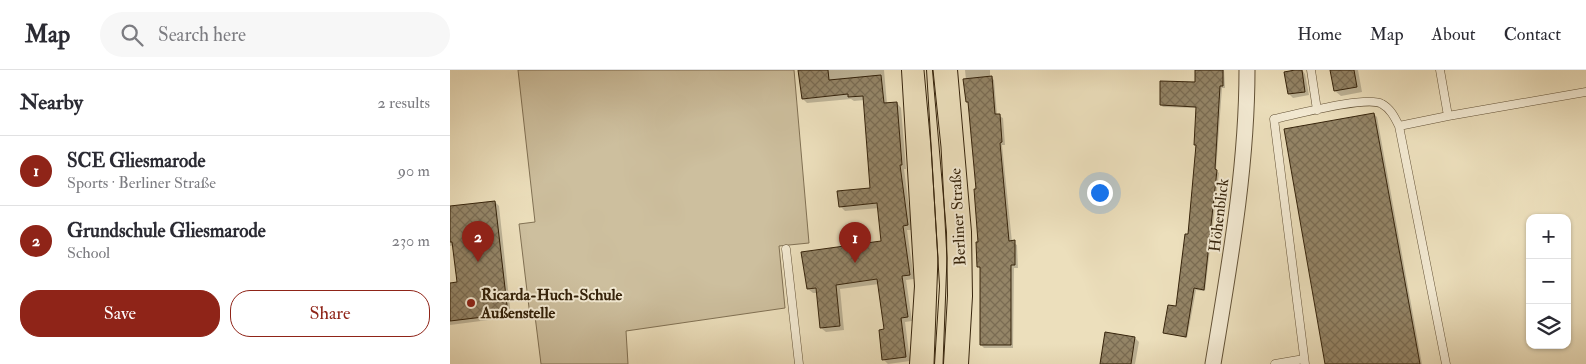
<!DOCTYPE html>
<meta charset="utf-8">
<style>
body{margin:0;font-family:"IM FELL Double Pica",serif;background:#f7f7f7;color:#2b2b33}
.controls{position:absolute;right:15px;bottom:15px;display:grid;overflow:hidden;border-radius:10px;box-shadow:0 1px 4px #0004}
.controls button{width:45px;height:45px;display:grid;place-items:center;padding:0;border:0;border-bottom:1px solid #e1e1e2;background:#fff;color:#2b2b33;font:25px sans-serif}
.you{position:absolute;left:649px;top:122px;width:18px;height:18px;margin:-12px;border:4px solid #fff;border-radius:50%;background:#1a73e8;box-shadow:0 0 0 8px #1a73e833}
.badge{display:grid;place-items:center;width:32px;height:32px;border-radius:50%;background:#8f2418;color:#fff;font-size:16px;font-weight:700}
.pin{position:absolute;translate:-50% -41px;filter:drop-shadow(0 1px 2px #0008)}
.pin::after{content:'';position:absolute;top:26px;width:18px;height:15px;background:inherit;clip-path:polygon(0 0,100% 0,50% 100%)}
.list{margin:0;padding:0;list-style:none}
h2{display:flex;justify-content:space-between;align-items:center;height:65px;margin:0;padding:0 20px;font-size:21px}
h2 small{font-size:16px;font-weight:400;color:#7c7c81}
.list li{display:grid;grid-template-columns:32px 1fr auto;gap:15px;align-items:center;box-sizing:border-box;height:70px;padding:0 20px;border-top:1px solid #e1e1e2}
.list b{display:block;font-size:19px;white-space:nowrap}
.list p{margin:0;font-size:16px;white-space:nowrap;color:#7c7c81}
.list em{font-size:16px;font-style:normal;color:#7c7c81}
.actions{display:flex;gap:10px;padding:15px 20px}
.actions a{flex:1;padding:11px 0;border:1px solid #8f2418;border-radius:20px;text-align:center;font-size:18px;color:#8f2418}
.actions .main{background:#8f2418;color:#fff}
.icon{flex:none;width:28px;height:28px;fill:none;stroke:currentColor;stroke-width:2;stroke-linecap:round;stroke-linejoin:round}
.map{position:relative;flex:none;width:1136px;height:294px;overflow:hidden}
header{display:flex;align-items:center;gap:30px;box-sizing:border-box;height:70px;padding:0 25px;background:#fff;border-bottom:1px solid #e1e1e2}
header strong{font-size:24px}
nav{display:flex;gap:28px;margin-inline-start:auto;font-size:18px}
.search{width:350px;height:45px;background:#f7f7f7;display:flex;align-items:center;gap:12px;box-sizing:border-box;padding:0 18px;border-radius:28px;color:#7c7c81;font-size:19px}
main{display:flex}
aside{flex:1;background:#fff}
.map>svg:first-child{display:block}
.green{fill:#cdbf9e;stroke:#817154}
.shadow{fill:#0003}
.building{fill:url(#building-cross-hatch);stroke:#35230b}
.lines{fill:none;stroke-linecap:round;stroke-linejoin:round}
.lane-casing{stroke:#635237;stroke-width:9}
.street-casing{stroke:#635237;stroke-width:17}
.primary-casing{stroke:#35230b;stroke-width:26}
.lane{stroke:#f3ead3;stroke-width:8}
.street{stroke:#f3ead3;stroke-width:15}
.primary{stroke:#ecdfbc;stroke-width:24}
.tram{stroke:#35230b;stroke-width:1}
.poi-dot{fill:#8f2418;stroke:#f3ead3;stroke-width:2}
.labels{text-anchor:middle;stroke-width:4;stroke-linejoin:round;paint-order:stroke}
.street-label{font-size:16px;fill:#35230b;stroke:#f3ead3}
.poi-label{font-size:16px;font-weight:bold;fill:#35230b;stroke:#f3ead3;text-anchor:start}
</style>
<header>
<strong>Map</strong>
<div class="search"><svg class="icon" aria-label="search" viewBox="0 0 24 24"><circle cx="10" cy="10" r="6"/><path d="M15 15l6 6"/></svg>Search here</div>
<nav><a>Home</a><a>Map</a><a>About</a><a>Contact</a></nav>
</header>
<main>
<aside>
<h2>Nearby<small>2 results</small></h2>
<ul class="list">
<li><span class="badge">1</span><div><b>SCE Gliesmarode</b><p>Sports · Berliner Straße</p></div><em>90 m</em></li>
<li><span class="badge">2</span><div><b>Grundschule Gliesmarode</b><p>School</p></div><em>230 m</em></li>
</ul>
<div class="actions"><a class="main">Save</a><a>Share</a></div>
</aside>
<div class="map">
<svg width="1136" height="294" viewBox="0 0 1136 294">
<defs>
<pattern id="building-cross-hatch" width="8" height="8" patternUnits="userSpaceOnUse" patternTransform="scale(1.25)"><rect width="8" height="8" fill="#948567"/><path d="M0 0l8 8M0 8l8-8" fill="none" stroke="#7a6c53"/></pattern>
</defs>
<rect width="100%" height="100%" fill="#ecdfbc"/>
<filter id="stains"><feTurbulence type="fractalNoise" baseFrequency=".004" numOctaves="4"/><feColorMatrix values="0 0 0 0 .2 0 0 0 0 .09 0 0 0 0 .02 0 0 0 .5 -.17"/></filter>
<radialGradient id="worn" r=".72"><stop offset=".6" stop-color="#630" stop-opacity="0"/><stop offset="1" stop-color="#630" stop-opacity=".3"/></radialGradient>
<path class="green" d="M 68,0 L 344,0 L 359,173 L 329,176 L 335,238 L 176,261 L 178,294 L 91,294 L 85,246 L 80,246 L 69,154 L 85,152 Z"/>
<path class="shadow" d="M 350,0 L 434,0 L 437,34 L 447,33 L 451,38 L 456,99 L 454,99 L 462,160 L 457,160 L 464,209 L 456,210 L 462,251 L 455,252 L 460,291 L 438,294 L 433,289 L 435,260 L 429,214 L 390,219 L 394,260 L 376,262 L 371,258 L 368,223 L 363,223 L 358,219 L 433,172 L 429,138 L 395,141 L 390,136 L 421,119 L 415,30 L 404,31 L 401,29 L 357,33 L 353,29 Z
M 515,0 L 540,0 L 540,7 L 544,10 L 547,45 L 553,48 L 555,75 L 552,75 L 562,172 L 567,175 L 568,198 L 564,198 L 563,278 L 534,278 L 531,275 L 531,200 L 528,196 L 527,120 Z
M 746,0 L 774,0 L 775,18 L 772,18 L 766,100 L 769,103 L 755,221 L 746,220 L 737,268 L 714,262 L 727,238 L 739,165 L 747,76 L 748,38 L 713,37 L 711,35 L 746,13 Z
M 852,0 L 855,4 L 859,25 L 843,28 L 839,24 Z
M 881,0 L 908,0 L 912,22 L 891,26 L 885,21 Z
M 924,44 L 927,47 L 972,294 L 876,294 Z
M 45,132 L 49,136 L 61,247 L 0,255 L 0,214 L 9,213 L 4,175 L 0,176 L 0,138 Z
M 685,268 L 689,272 L 685,294 L 650,294 Z"/>
<path class="building" d="M 348,0 L 378,0 L 379,10 L 431,5 L 434,33 L 447,32 L 452,95 L 450,95 L 458,155 L 453,156 L 460,205 L 452,206 L 458,247 L 451,248 L 456,287 L 432,290 L 429,260 L 434,259 L 427,209 L 386,215 L 390,256 L 370,258 L 366,218 L 357,219 L 351,182 L 431,171 L 427,133 L 389,137 L 387,121 L 420,118 L 413,26 L 398,27 L 398,24 L 352,29 Z
M 745,0 L 773,0 L 773,16 L 770,16 L 765,99 L 767,100 L 754,220 L 744,218 L 736,267 L 713,263 L 718,235 L 726,236 L 735,164 L 738,164 L 746,75 L 744,75 L 746,37 L 710,35 L 710,11 L 745,12 Z
M 845,0 L 852,0 L 855,22 L 838,24 L 834,2 Z
M 880,0 L 904,0 L 907,17 L 884,21 Z
M 542,6 L 545,44 L 550,44 L 552,72 L 550,73 L 559,171 L 565,170 L 565,195 L 561,195 L 561,275 L 530,275 L 530,197 L 527,197 L 526,172 L 528,172 L 524,119 L 526,119 L 518,32 L 516,32 L 513,9 Z
M 924,43 L 970,294 L 875,294 L 834,59 Z
M 45,131 L 58,244 L 0,251 L 0,213 L 7,212 L 2,172 L 0,172 L 0,136 Z
M 655,262 L 685,267 L 681,294 L 650,294 Z"/>
<g class="lines">
<g class="lane-casing">
<path id="lane" d="M 861,0 L 867,40
M 990,0 L 998,46 L 1136,22
M 949,56 L 998,46
M 336,179 L 349,294
M 825,294 L 854,289
M 855,294 L 824,49 C 844,45 917,25 932,34 C 941,39 945,48 949,56 L 996,294"/>
</g>
<g class="street-casing">
<path id="street" d="M 763,294 C 779,197 797,99 797,0"/>
</g>
<g class="primary-casing">
<path id="primary" d="M 464,0 L 477,216 L 472,294
M 495,0 L 509,162 L 510,226 L 506,294"/>
</g>
<use href="#lane" class="lane"/>
<use href="#street" class="street"/>
<use href="#primary" class="primary"/>
<path class="tram" d="M 474,0 L 481,77 L 488,188 L 484,294
M 483,0 L 491,77 L 497,188 L 493,294"/>
</g>
<circle class="poi-dot" cx="21" cy="233" r="5"/>
<g class="labels">
<g class="street-label">
<text transform="translate(768 145) rotate(-83)" y="6">Höhenblick</text>
<text transform="translate(507 147) rotate(-93)" y="6">Berliner Straße</text>
</g>
<g class="poi-label">
<text x="31" y="230">Ricarda-Huch-Schule<tspan x="31" dy="18">Außenstelle</tspan></text>
</g>
</g>
<rect width="100%" height="100%" filter="url(#stains)"/>
<rect width="100%" height="100%" fill="url(#worn)"/>
</svg>
<div class="controls">
<button>+</button>
<button>−</button>
<button><svg class="icon" aria-label="layers" viewBox="0 0 24 24"><path d="M12 4l9 5-9 5-9-5zM3 14l9 5 9-5"/></svg></button>
</div>
<div class="you"></div>
<div class="pin badge" style="left:405px;top:193px">1</div>
<div class="pin badge" style="left:28px;top:192px">2</div>
</div>
</main>
